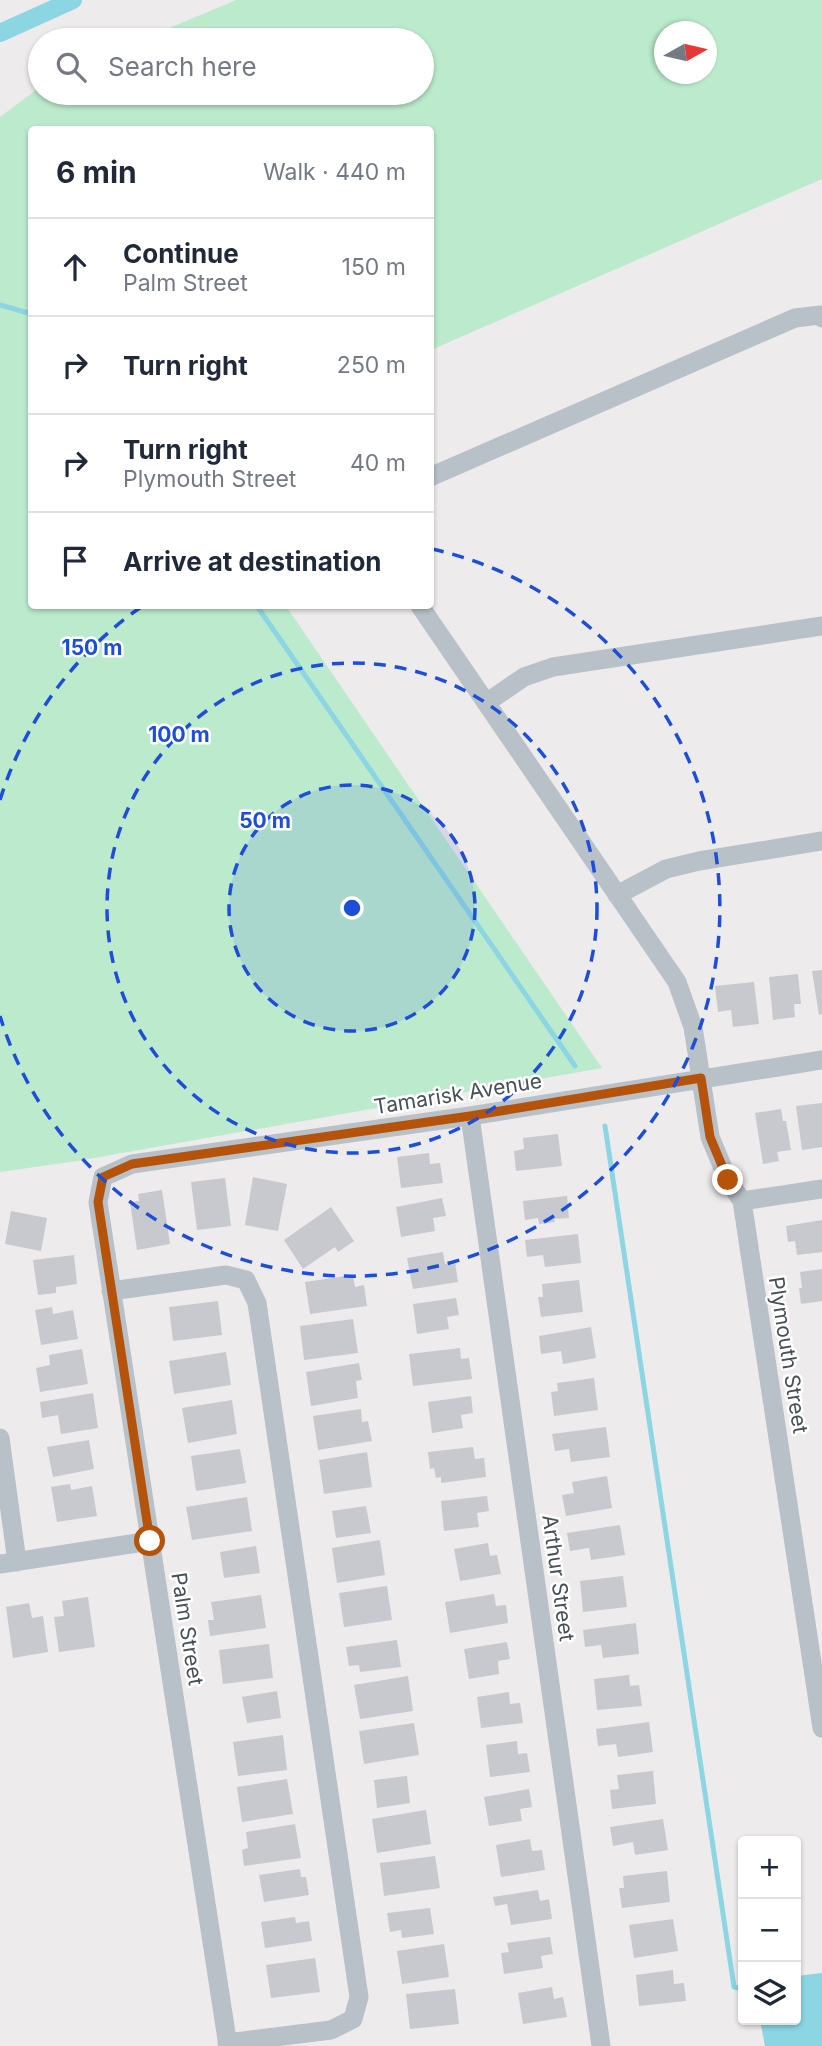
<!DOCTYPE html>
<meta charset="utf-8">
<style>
body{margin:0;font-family:Inter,sans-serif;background:#f6f6f7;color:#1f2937}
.controls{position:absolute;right:21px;bottom:21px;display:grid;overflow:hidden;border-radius:7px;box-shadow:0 2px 5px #0004}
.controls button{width:63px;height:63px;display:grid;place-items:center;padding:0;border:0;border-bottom:2px solid #e0e1e3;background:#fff;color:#1f2937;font:35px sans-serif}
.compass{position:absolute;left:654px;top:21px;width:63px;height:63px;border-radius:50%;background:#fff;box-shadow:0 2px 5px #0004;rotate:82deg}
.stop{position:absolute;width:21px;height:21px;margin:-16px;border:5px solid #b45309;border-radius:50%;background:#fff}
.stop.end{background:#b45309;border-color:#fff;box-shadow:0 2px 7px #0008}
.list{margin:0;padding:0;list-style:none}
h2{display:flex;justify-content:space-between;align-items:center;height:91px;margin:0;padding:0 28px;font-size:30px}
h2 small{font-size:23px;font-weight:400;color:#747a83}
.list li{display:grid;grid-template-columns:46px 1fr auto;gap:21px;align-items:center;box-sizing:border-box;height:98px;padding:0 28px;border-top:2px solid #e0e1e3}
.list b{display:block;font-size:26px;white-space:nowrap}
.list p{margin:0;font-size:23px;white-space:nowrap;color:#747a83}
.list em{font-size:23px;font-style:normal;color:#747a83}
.icon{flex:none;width:38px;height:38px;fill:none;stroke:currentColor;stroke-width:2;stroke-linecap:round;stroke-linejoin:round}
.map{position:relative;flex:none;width:822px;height:2046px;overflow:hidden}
.search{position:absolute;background:#fff;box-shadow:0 2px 5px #0004;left:28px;top:28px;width:406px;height:77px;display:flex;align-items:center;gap:18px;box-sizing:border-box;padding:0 24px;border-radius:38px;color:#747a83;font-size:26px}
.panel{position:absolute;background:#fff;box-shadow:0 2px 5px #0004;left:28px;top:126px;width:406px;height:483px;border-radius:7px}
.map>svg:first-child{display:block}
.green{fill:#bceacc;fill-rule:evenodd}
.water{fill:#8cd5e3}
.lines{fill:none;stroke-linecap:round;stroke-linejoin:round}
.stream{stroke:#8cd5e3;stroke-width:5}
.canal{stroke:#8cd5e3;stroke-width:18}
.building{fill:#c7c9ce}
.street{stroke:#b8c1c7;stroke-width:19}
.route{stroke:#b45309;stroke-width:9}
.ring{fill:none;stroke:#1d4ed8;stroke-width:3.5;stroke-dasharray:12 9}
.labels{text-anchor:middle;stroke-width:5;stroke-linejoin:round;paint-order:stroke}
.street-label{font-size:21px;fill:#465057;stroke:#fff}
.centre{fill:#1d4ed8;stroke:#fff;stroke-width:3.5}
.ring-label{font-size:21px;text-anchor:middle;font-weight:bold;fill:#1d4ed8;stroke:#fff;stroke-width:5;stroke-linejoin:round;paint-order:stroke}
</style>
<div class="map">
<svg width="822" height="2046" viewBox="0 0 822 2046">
<rect width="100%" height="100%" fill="#eeebec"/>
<path class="green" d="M 236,0 L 822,0 L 822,179 L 431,350 L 430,130 L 32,130 L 32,606 L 286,606 L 602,1068 L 77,1161 L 0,1172 L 0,117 L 40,87 L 40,93 L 422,93 L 422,40 L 141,40 ZM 664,32 L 706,32 L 706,74 L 664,74 Z"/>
<path class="water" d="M 822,1973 L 822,2046 L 765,2046 L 760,2020 L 796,2020 L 796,1976 Z"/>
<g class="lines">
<path class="stream" d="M 0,305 L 32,314
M 257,606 L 575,1066
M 605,1126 L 734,1987 L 743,1989"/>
<path class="canal" d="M 0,33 L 73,0"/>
</g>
<path class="building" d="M 822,970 L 822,1014 L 819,1015 L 812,971 Z
M 798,974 L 801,1004 L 794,1004 L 795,1017 L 773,1020 L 769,977 Z
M 754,982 L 759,1024 L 733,1027 L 731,1010 L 718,1012 L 715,986 Z
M 822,1103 L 822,1147 L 802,1150 L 796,1106 Z
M 781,1109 L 783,1121 L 786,1121 L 791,1150 L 777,1152 L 779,1161 L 763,1164 L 755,1113 Z
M 558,1134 L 562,1166 L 516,1171 L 514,1151 L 524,1149 L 523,1138 Z
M 429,1153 L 430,1164 L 440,1163 L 443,1183 L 401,1188 L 397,1157 Z
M 253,1177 L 287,1184 L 278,1231 L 245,1225 Z
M 225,1178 L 231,1226 L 197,1230 L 191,1182 Z
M 162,1190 L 170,1244 L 137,1250 L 130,1202 L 139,1201 L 138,1194 Z
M 567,1196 L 569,1218 L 554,1219 L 555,1222 L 539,1224 L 538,1218 L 525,1220 L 523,1201 Z
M 442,1198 L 446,1216 L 433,1218 L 435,1231 L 401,1237 L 396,1207 Z
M 331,1207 L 354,1241 L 338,1252 L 335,1247 L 303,1269 L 284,1240 Z
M 11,1211 L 47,1218 L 41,1251 L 5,1244 Z
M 822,1220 L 822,1252 L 797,1255 L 795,1241 L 788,1242 L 786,1226 Z
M 578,1234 L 581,1263 L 545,1267 L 543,1255 L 527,1257 L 525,1240 Z
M 443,1252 L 445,1264 L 455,1262 L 458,1282 L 413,1289 L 407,1258 Z
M 74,1255 L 77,1284 L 56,1287 L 56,1293 L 38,1295 L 33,1260 Z
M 822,1269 L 822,1301 L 801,1304 L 799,1288 L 802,1288 L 800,1272 Z
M 353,1275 L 355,1287 L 364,1285 L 367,1306 L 310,1314 L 305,1282 Z
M 579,1280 L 583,1312 L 541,1317 L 538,1297 L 543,1297 L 542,1284 Z
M 456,1298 L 459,1315 L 447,1317 L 449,1329 L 417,1334 L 413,1304 Z
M 218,1301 L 222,1335 L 173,1341 L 169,1307 Z
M 52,1307 L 53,1314 L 73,1310 L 78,1339 L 41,1345 L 35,1310 Z
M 353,1319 L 358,1353 L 304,1360 L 300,1326 Z
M 591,1327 L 596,1358 L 563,1364 L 561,1351 L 541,1354 L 539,1336 Z
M 460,1348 L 461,1359 L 469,1358 L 472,1379 L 413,1386 L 409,1354 Z
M 82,1349 L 88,1384 L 40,1392 L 36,1368 L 50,1365 L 49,1355 Z
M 226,1352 L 231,1385 L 174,1394 L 169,1361 Z
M 359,1363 L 362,1380 L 356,1381 L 358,1398 L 311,1406 L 306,1372 Z
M 594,1378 L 598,1410 L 554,1416 L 551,1392 L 558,1391 L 557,1383 Z
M 93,1393 L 98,1428 L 61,1434 L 58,1415 L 42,1418 L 40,1402 Z
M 471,1396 L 473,1413 L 461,1415 L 463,1428 L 432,1433 L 428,1402 Z
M 232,1400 L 237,1434 L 188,1443 L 182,1408 Z
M 361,1409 L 362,1422 L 368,1421 L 372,1441 L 318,1450 L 313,1416 Z
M 606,1427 L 610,1457 L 571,1462 L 569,1449 L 555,1451 L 552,1434 Z
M 89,1440 L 94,1469 L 53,1477 L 47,1447 Z
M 473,1447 L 475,1459 L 484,1458 L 486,1477 L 441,1483 L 441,1477 L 436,1478 L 434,1468 L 430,1469 L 428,1452 Z
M 240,1449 L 246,1483 L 196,1491 L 191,1456 Z
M 367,1452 L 372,1487 L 324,1494 L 319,1460 Z
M 607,1476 L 612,1508 L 566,1516 L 562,1495 L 574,1493 L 572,1482 Z
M 70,1484 L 71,1490 L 92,1486 L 97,1516 L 57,1522 L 51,1487 Z
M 487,1496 L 489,1511 L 477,1513 L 479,1527 L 444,1531 L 441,1501 Z
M 247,1497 L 252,1531 L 192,1540 L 186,1507 Z
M 366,1506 L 371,1533 L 336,1538 L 332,1511 Z
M 620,1525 L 625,1555 L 591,1560 L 589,1548 L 570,1551 L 567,1533 Z
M 380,1540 L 385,1575 L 337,1583 L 332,1548 Z
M 488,1543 L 490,1556 L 497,1555 L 501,1574 L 460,1581 L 454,1549 Z
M 256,1546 L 260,1573 L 224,1578 L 220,1552 Z
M 623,1576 L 627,1607 L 583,1612 L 580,1581 Z
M 387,1586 L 392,1620 L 344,1627 L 339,1593 Z
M 494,1594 L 496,1606 L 506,1605 L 508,1623 L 450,1633 L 445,1602 Z
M 261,1595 L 266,1628 L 210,1636 L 208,1620 L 214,1620 L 211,1602 Z
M 88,1597 L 95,1647 L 59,1652 L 54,1617 L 64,1616 L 62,1601 Z
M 29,1603 L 32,1618 L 43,1616 L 48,1652 L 13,1658 L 6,1607 Z
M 636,1623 L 639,1654 L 603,1658 L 601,1645 L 585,1647 L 583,1630 Z
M 397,1640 L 401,1667 L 360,1672 L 359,1665 L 349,1666 L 346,1647 Z
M 507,1642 L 510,1659 L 498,1661 L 499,1674 L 469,1679 L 464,1649 Z
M 269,1644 L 273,1678 L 223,1684 L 219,1650 Z
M 629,1675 L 630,1686 L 639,1685 L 642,1706 L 597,1710 L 594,1679 Z
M 408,1676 L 413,1711 L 360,1719 L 354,1685 Z
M 277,1691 L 281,1718 L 247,1723 L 242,1697 Z
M 509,1692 L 510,1704 L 520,1703 L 523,1723 L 481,1728 L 477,1697 Z
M 649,1722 L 653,1752 L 618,1757 L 616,1744 L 598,1746 L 596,1729 Z
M 414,1723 L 419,1755 L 364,1764 L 359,1731 Z
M 283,1735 L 287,1770 L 238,1776 L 233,1742 Z
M 517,1741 L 518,1754 L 527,1753 L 530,1772 L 490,1777 L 486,1745 Z
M 653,1771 L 656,1804 L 612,1809 L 610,1790 L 619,1789 L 617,1775 Z
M 407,1776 L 410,1803 L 377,1808 L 374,1780 Z
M 287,1779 L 293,1814 L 242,1822 L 237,1787 Z
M 529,1789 L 532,1807 L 520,1809 L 522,1821 L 489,1826 L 484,1797 Z
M 426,1810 L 431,1844 L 377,1853 L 372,1819 Z
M 663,1819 L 668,1850 L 635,1855 L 633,1842 L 613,1846 L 610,1827 Z
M 295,1824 L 301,1858 L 244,1866 L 242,1850 L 248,1848 L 246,1832 Z
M 530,1839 L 532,1851 L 542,1850 L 545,1870 L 501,1877 L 496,1845 Z
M 435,1856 L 440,1888 L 384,1896 L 380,1863 Z
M 300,1869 L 301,1877 L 306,1877 L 309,1895 L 264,1902 L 259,1875 Z
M 667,1871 L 670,1902 L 622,1908 L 619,1888 L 624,1888 L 623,1876 Z
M 538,1890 L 540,1901 L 549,1899 L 552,1919 L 511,1925 L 507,1904 L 495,1906 L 493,1897 Z
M 430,1908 L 434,1934 L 402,1938 L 401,1930 L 390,1932 L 387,1913 Z
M 295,1917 L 296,1923 L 309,1921 L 312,1941 L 265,1948 L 261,1922 Z
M 673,1919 L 678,1951 L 634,1958 L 629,1925 Z
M 550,1937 L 553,1954 L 541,1956 L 543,1968 L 504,1974 L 501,1953 L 509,1952 L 507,1943 Z
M 444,1944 L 449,1977 L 402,1984 L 397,1951 Z
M 315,1958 L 320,1992 L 271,1998 L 266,1965 Z
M 673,1970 L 674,1984 L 684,1983 L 686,2001 L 639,2006 L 636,1975 Z
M 552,1987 L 554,1999 L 563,1997 L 567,2017 L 523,2024 L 518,1993 Z
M 455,1989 L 459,2024 L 410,2029 L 406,1994 Z"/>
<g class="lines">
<path class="street" d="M 430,477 L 795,318 L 820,315 L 822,318
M 420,606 L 677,982 L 693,1027 L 710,1137 L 728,1180 L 742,1201 L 822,1728
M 486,703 L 524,677 L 553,667 L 822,626
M 617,895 L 666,869 L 699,861 L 822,841
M 470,1116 L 601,2046
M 742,1201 L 822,1189
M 111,1291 L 226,1275 L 246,1280 L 257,1303 L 359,1997 L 353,2019 L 331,2030 L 227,2043
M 0,1438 L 17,1562
M 0,1564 L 150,1541
M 228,2046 L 98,1202 L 103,1177 L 132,1164 L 470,1116 L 822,1060"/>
</g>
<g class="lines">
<path class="route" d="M 150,1541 L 98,1202 L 103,1177 L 132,1164 L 470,1116 L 701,1078 L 710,1137 L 728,1180"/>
</g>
<circle cx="352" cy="908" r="123" fill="#1d4ed8" fill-opacity=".12"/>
<g class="ring">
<circle cx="352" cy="908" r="123"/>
<circle cx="352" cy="908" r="245"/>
<path d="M0 800A368 368 0 0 1 141 607M432 549A368 368 0 1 1 0 1016"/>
</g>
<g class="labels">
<g class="street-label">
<text transform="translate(458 1094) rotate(-9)" y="7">Tamarisk Avenue</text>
<text transform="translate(788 1355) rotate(81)" y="7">Plymouth Street</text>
<text transform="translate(558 1578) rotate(82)" y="7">Arthur Street</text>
<text transform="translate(187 1629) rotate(81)" y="7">Palm Street</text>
</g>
</g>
<circle cx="352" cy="908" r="10" class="centre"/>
<g class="ring-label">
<text x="92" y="655">150 m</text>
<text x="179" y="742">100 m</text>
<text x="265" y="828">50 m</text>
</g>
</svg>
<div class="controls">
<button>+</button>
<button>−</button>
<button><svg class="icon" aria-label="layers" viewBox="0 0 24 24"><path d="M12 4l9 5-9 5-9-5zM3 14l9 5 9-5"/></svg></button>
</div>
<svg class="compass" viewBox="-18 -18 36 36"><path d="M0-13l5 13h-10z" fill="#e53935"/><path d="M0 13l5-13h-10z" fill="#747a83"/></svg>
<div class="stop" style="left:150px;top:1541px"></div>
<div class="stop end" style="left:728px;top:1180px"></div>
<div class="search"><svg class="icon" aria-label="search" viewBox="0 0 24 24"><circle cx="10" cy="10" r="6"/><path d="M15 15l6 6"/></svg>Search here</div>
<section class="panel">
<h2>6 min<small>Walk · 440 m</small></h2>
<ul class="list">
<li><svg class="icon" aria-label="ahead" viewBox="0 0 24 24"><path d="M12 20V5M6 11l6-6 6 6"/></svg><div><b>Continue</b><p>Palm Street</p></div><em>150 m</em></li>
<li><svg class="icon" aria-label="right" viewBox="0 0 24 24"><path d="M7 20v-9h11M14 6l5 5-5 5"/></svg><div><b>Turn right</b></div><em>250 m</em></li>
<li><svg class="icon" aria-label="right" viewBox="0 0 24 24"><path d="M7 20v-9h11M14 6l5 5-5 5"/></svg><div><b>Turn right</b><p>Plymouth Street</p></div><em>40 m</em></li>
<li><svg class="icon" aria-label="arrive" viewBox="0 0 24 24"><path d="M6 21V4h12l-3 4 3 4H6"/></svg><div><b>Arrive at destination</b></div></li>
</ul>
</section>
</div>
